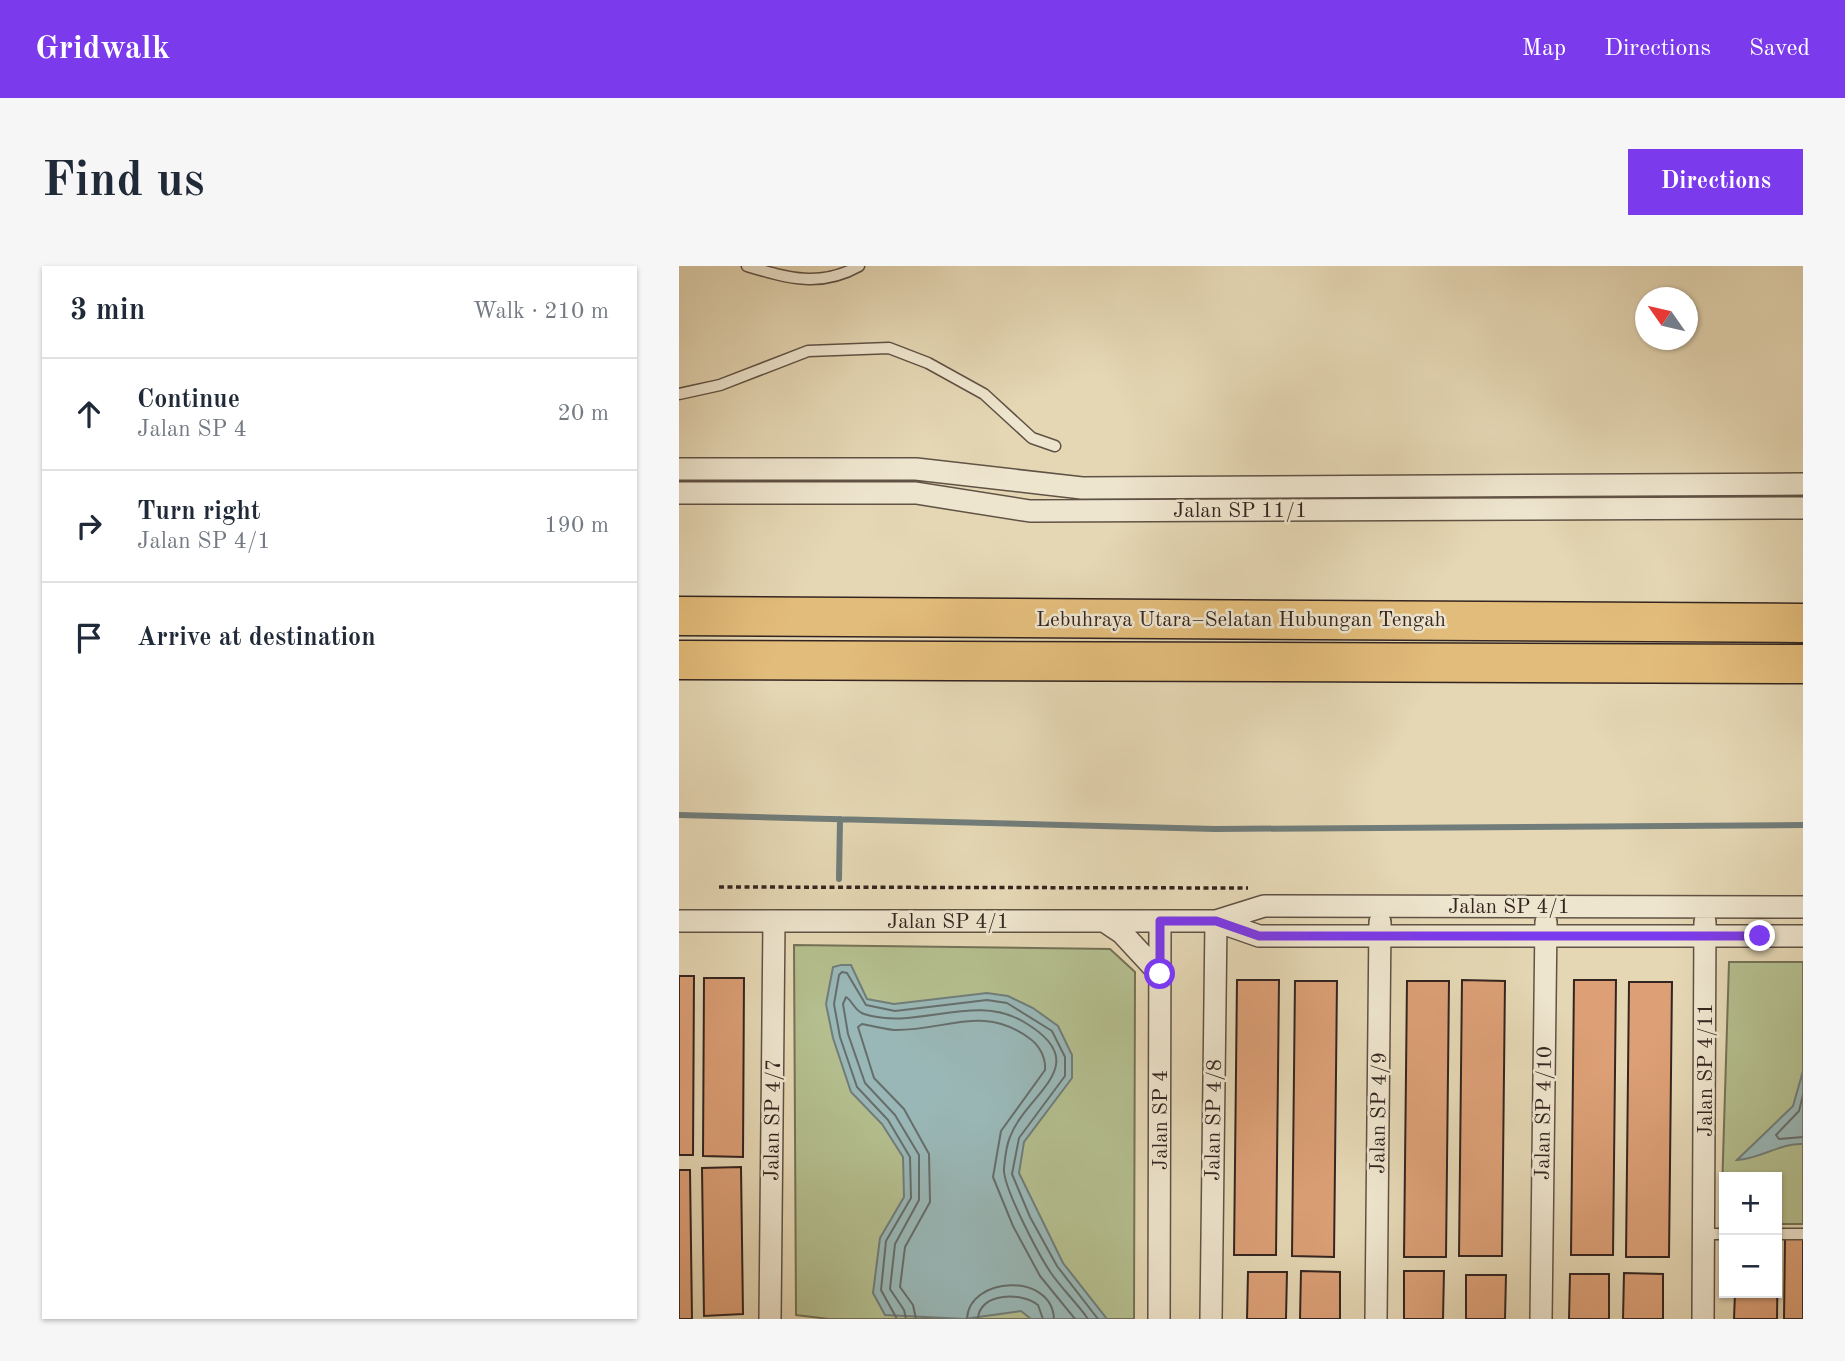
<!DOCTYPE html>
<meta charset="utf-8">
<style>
body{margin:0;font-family:"Old Standard TT",serif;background:#f6f6f7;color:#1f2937}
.controls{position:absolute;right:21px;bottom:21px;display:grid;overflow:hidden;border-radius:0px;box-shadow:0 2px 5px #0004}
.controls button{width:63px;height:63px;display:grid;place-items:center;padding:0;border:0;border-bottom:2px solid #e0e1e3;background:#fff;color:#1f2937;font:35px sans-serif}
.compass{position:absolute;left:956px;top:21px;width:63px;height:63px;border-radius:50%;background:#fff;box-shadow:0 2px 5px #0004;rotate:304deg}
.stop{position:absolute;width:21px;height:21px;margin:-16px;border:5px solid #7c3aed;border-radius:50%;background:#fff}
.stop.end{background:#7c3aed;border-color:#fff;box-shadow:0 2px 7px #0008}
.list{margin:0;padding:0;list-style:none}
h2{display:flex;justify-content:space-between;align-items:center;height:91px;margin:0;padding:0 28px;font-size:30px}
h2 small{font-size:23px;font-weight:400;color:#747a83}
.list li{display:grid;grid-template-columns:46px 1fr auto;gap:21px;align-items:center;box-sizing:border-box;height:112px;padding:0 28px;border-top:2px solid #e0e1e3}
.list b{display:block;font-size:26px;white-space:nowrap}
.list p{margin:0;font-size:23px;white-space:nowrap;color:#747a83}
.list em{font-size:23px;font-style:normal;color:#747a83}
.icon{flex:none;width:38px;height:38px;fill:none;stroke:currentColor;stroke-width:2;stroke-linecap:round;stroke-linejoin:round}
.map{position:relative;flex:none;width:1124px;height:1053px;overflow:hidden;border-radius:0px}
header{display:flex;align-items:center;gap:42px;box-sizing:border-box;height:98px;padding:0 35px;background:#7c3aed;color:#fff}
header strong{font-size:33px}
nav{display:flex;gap:38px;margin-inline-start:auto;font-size:24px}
.intro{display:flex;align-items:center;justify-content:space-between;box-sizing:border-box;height:168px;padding:0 42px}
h1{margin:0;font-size:49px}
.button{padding:18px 32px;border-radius:0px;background:#7c3aed;color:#fff;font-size:24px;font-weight:700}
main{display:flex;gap:42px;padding:0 42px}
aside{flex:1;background:#fff;border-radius:0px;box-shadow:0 2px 5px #0004}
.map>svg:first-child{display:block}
.green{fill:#b4be8e;stroke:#747257;stroke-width:2}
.water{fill:#99b7b6;stroke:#717d7a;stroke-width:2}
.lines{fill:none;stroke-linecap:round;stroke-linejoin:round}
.shore{stroke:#666e6b;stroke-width:2}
.stream{stroke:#717d7a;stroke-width:6}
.building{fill:#dc9f76;stroke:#342520;stroke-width:2}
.service-casing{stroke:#605245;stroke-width:13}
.minor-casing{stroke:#605245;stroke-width:24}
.motorway-casing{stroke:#342520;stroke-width:41}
.path{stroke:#342520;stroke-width:3.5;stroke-dasharray:5 3.5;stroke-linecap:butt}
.service{stroke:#eee5ce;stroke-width:10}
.minor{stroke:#eee5ce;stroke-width:21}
.motorway{stroke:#e2bc7a;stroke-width:38}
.route{stroke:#7c3aed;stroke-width:9}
.labels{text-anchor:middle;stroke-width:5;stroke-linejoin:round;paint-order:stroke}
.street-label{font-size:21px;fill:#342520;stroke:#eee5ce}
</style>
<header>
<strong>Gridwalk</strong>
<nav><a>Map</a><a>Directions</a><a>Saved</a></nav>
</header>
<div class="intro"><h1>Find us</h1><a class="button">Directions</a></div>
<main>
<aside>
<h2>3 min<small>Walk · 210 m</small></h2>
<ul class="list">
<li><svg class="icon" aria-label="ahead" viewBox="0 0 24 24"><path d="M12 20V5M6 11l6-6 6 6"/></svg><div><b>Continue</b><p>Jalan SP 4</p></div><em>20 m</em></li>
<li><svg class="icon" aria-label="right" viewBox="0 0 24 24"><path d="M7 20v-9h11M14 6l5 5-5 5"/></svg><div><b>Turn right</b><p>Jalan SP 4/1</p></div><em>190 m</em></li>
<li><svg class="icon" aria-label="arrive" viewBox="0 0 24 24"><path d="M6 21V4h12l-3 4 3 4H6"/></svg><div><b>Arrive at destination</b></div></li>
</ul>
</aside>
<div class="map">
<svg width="1124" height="1053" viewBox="0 0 1124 1053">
<rect width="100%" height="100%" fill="#e5d7b4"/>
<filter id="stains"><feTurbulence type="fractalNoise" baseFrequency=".00286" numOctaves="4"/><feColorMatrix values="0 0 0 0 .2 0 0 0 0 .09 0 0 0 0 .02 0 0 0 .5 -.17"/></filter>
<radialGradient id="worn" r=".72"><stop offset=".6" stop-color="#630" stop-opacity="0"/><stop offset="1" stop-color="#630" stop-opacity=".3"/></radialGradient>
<path class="green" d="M 115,679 L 431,683 L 456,706 L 455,1053 L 150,1053 L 117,1049 Z
M 1050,696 L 1124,696 L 1124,958 L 1098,958 L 1098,911 L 1045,911 L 1045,958 L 1042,958 Z"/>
<path class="water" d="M 162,699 L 172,699 L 188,733 L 215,738 L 308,727 L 329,730 L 354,742 L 379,760 L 393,789 L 393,812 L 345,876 L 340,907 L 384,997 L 428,1053 L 352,1053 L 342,1045 L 285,1053 L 206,1049 L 194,1027 L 201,972 L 225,931 L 224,891 L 203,858 L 172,826 L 154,772 L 147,738 L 154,701 Z
M 1124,805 L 1124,878 C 1100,877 1082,893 1058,894 L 1114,840 Z"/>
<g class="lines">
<path class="shore" d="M 1124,829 L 1120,845 L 1097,869 L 1100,873 L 1124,871
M 218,1053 L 202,1024 L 207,975 L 232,932 L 231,891 L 209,854 L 178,821 L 161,771 L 155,738 L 160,709 L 163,706 L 168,707 L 187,739 L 216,745 L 308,734 L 328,737 L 373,765 L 386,791 L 386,810 L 340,872 L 333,908 L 351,951 L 378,1000 L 419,1053
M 227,1053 L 225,1044 L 211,1023 L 216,978 L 240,934 L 240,889 L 216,849 L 186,817 L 169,768 L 164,738 L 167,731 C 174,735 175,745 185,748 C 239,765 295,726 345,756 C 418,799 347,827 331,871 C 327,880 326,892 325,902 C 323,920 361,991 372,1007 C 383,1023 398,1037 409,1053
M 237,1053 L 234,1039 L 221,1021 L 226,981 L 251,936 L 250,888 L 225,843 L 195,812 L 179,761 L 183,758 C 193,760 204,763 215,764 C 266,765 304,738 350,772 C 360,779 367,791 366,804 L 322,865 L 314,911 L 334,960 L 361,1010 L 396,1053
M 288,1053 C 290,1010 373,1006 375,1053
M 299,1053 C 300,1026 344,1026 359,1039 L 364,1053"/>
<path class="stream" d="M 0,549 L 536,563 L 1124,559
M 160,613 L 161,553"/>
</g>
<path class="building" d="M 0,710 L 15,710 L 14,889 L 0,889 Z
M 25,712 L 65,712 L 64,891 L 24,890 Z
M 558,714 L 600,714 L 597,989 L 555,989 Z
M 783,714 L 826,715 L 823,990 L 780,990 Z
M 895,714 L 937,714 L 934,989 L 892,989 Z
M 616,715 L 658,715 L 655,991 L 613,990 Z
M 728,715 L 770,715 L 767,991 L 725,991 Z
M 950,716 L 993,716 L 990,991 L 947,991 Z
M 62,901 L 64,1048 L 25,1050 L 23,902 Z
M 0,904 L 11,904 L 13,1053 L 0,1053 Z
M 1099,972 L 1098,1053 L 1055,1053 L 1056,1027 L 1098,1027 Z
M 1106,973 L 1124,973 L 1124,1053 L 1105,1053 Z
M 622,1005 L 661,1006 L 661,1053 L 621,1053 Z
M 725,1005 L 765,1005 L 764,1053 L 725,1053 Z
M 569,1006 L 608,1006 L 607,1053 L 568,1053 Z
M 945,1007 L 984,1008 L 984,1053 L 944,1053 Z
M 891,1008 L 930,1008 L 930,1053 L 890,1053 Z
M 787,1009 L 827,1009 L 826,1053 L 787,1053 Z"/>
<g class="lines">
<g class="service-casing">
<path id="service" d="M 68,0 C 109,12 141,22 180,0
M 0,128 L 41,119 L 129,85 L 210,82 L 249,97 L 305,128 L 353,172 L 376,180
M 1025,968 L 1045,968
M 1098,968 L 1124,968"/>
</g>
<g class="minor-casing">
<path id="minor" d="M 0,203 L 237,203 L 403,222 L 1124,218
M 0,227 L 237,227 L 351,245 L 1124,242
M 0,655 L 537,655 L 585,640 L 1124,641
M 425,655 L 443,667 L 481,708
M 537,655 L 580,670 L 1124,670
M 91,1053 L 95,655
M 480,1053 L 481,655
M 532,1053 L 537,655
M 697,1053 L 701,656
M 862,1053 L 867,656
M 1024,1053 L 1026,656"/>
</g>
<g class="motorway-casing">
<path id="motorway" d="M 0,350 L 1124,357
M 0,394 L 1124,398"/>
</g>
<path class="path" d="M 40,621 L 569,622"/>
<use href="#service" class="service"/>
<use href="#minor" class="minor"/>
<use href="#motorway" class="motorway"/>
</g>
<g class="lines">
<path class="route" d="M 481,708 L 481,655 L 537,655 L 580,670 L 1081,670"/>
</g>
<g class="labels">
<g class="street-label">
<text x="561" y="251">Jalan SP 11/1</text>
<text x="562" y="360">Lebuhraya Utara–Selatan Hubungan Tengah</text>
<text x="830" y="647">Jalan SP 4/1</text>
<text x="269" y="662">Jalan SP 4/1</text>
<text transform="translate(1026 804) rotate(-90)" y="7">Jalan SP 4/11</text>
<text transform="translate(699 847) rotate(-89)" y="7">Jalan SP 4/9</text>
<text transform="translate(864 847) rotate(-89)" y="7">Jalan SP 4/10</text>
<text transform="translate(93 854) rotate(-89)" y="7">Jalan SP 4/7</text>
<text transform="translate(481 854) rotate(-90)" y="7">Jalan SP 4</text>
<text transform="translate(534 854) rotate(-89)" y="7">Jalan SP 4/8</text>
</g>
</g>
<rect width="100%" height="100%" filter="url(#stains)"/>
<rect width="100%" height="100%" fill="url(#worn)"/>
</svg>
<div class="controls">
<button>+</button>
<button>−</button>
</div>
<svg class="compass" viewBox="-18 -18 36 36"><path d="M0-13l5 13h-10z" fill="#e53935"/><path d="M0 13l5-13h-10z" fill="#747a83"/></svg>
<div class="stop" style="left:481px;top:708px"></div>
<div class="stop end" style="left:1081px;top:670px"></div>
</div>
</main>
